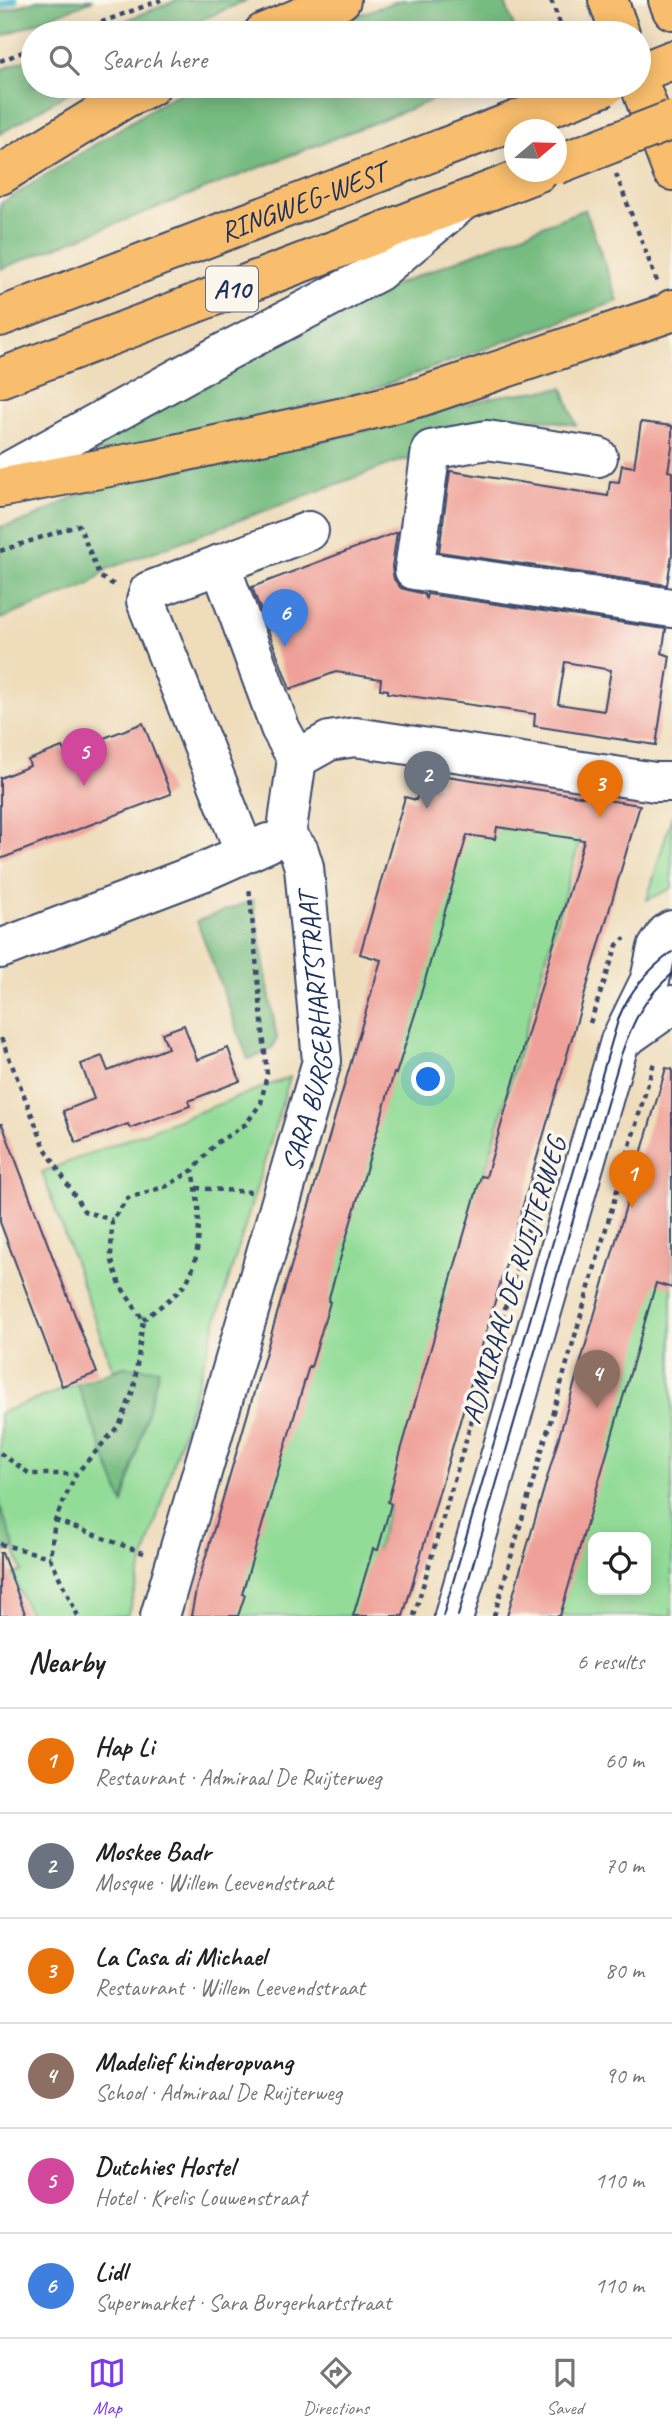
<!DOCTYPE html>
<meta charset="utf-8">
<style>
body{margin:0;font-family:Caveat,sans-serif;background:#f6f6f6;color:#222}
.controls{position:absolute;right:21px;bottom:21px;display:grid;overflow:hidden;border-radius:14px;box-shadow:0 4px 18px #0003}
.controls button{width:63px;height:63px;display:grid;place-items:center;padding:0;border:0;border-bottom:2px solid #e0e0e0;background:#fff;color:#222;font:35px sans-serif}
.compass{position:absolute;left:504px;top:119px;width:63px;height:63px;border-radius:50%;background:#fff;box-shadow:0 4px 18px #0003;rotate:71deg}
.you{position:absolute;left:429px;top:1080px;width:24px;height:24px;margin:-18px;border:5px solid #fff;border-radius:50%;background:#1a73e8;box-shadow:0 0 0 10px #1a73e833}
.badge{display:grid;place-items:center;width:46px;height:46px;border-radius:50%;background:#7c3aed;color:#fff;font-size:23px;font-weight:700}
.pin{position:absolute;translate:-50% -58px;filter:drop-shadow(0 2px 4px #0008)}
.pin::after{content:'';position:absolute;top:37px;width:24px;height:21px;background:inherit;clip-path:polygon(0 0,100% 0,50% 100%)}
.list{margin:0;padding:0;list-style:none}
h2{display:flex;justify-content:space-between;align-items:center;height:91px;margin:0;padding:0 28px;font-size:30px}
h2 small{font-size:23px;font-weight:400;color:#767676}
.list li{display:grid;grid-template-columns:46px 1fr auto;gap:21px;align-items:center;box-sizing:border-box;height:105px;padding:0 28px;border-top:2px solid #e0e0e0}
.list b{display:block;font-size:26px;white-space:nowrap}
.list p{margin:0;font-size:23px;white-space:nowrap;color:#767676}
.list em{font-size:23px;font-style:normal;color:#767676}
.icon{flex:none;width:38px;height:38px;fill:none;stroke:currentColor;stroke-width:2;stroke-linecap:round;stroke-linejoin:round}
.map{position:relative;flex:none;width:672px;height:1616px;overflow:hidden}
.search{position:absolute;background:#fff;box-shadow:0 4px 18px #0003;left:21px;right:21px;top:21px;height:77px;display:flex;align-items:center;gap:18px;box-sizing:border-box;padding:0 24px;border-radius:38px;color:#767676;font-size:26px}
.sheet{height:721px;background:#fff}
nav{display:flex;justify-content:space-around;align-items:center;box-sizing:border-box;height:98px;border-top:2px solid #e0e0e0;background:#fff;font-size:19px;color:#767676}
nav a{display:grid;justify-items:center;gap:4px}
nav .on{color:#7c3aed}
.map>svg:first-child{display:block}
.green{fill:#93dc98;stroke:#57867b;stroke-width:2;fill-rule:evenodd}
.forest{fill:#76bc80;stroke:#48766f;stroke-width:2}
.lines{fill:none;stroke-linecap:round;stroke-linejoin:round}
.stream{stroke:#53bcd0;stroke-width:8}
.building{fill:#efa199;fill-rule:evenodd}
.minor-casing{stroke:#3b496c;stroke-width:42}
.major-casing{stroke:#3b496c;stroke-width:42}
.highway-casing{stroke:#3b496c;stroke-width:42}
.path{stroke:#3b496c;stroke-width:4.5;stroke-dasharray:5 5;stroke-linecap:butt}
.minor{stroke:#fff;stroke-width:38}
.major{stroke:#f9be6d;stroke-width:38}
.highway{stroke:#f9be6d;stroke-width:38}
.tram{stroke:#1b2f5e;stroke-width:2}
.highway-bridge-casing{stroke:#3b496c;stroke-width:42;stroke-linecap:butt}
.highway-bridge{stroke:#f9be6d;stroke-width:38}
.labels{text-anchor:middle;stroke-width:7;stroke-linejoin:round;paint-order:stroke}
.shield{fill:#fbf7ec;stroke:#5e6b89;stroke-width:2}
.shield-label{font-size:26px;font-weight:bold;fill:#1b2f5e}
.street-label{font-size:28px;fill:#1b2f5e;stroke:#fbf7ec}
</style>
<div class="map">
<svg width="672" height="1616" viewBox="0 0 672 1616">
<rect width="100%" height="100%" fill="#fbf7ec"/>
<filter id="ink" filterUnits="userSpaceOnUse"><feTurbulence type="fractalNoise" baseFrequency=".0143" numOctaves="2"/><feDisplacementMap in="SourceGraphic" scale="14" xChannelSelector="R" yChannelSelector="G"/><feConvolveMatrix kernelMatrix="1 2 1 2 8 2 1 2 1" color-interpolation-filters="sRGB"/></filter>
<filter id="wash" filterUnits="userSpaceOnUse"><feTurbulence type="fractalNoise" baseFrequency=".00686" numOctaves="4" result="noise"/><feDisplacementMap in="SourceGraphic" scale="28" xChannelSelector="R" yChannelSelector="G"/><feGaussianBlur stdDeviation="1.57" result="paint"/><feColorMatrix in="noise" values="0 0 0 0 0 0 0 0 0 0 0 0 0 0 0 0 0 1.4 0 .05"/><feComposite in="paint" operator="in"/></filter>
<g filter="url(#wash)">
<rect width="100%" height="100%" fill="#eedcba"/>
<path class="green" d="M 672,815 L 672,888 L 647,900 Z
M 448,824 L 582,833 L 358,1616 L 216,1616 Z
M 290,1077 L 127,1616 L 30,1616 L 13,1575 L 22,1571 L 0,1506 L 0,1413 L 77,1384 L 124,1502 L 125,1367 L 113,1370 L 42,1172 Z
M 672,1161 L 672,1616 L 541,1616 ZM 593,1537 L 646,1537 L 646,1590 L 593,1590 Z"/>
<path class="forest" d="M 37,0 L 93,0 L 0,37 L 0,13 Z
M 177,0 L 248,0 L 169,33 L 94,33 Z
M 401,0 L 504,0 L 516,33 L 305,33 Z
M 33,57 L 33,86 L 79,86 L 0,134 L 0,70 Z
M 195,86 L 468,86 L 0,269 L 0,204 L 166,100 Z
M 585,209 L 618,301 L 373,389 L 208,433 L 67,459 L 335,309 Z
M 563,388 L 576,425 L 523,416 L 413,433 L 410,460 L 402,460 L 107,569 L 89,585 L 0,619 L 0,527 L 29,520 L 91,488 L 344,436 L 498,396 Z
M 253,900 L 277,1039 C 272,1053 260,1055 248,1059 L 197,921 Z
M 125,1367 L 159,1369 L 123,1503 L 77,1384 Z
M 0,1506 L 15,1548 L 0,1554 Z"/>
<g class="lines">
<path class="stream" d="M 0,6 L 14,0"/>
</g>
<g id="blocks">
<path class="building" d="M 641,422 L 672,426 L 672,447 L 668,471 L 672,472 L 672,554 L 667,585 L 439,552 L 450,471 L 608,496 L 610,481 L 619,482 L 622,465 L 634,467 Z
M 397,532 L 392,567 L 394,579 L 401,588 L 424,594 L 426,598 L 427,594 L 666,629 L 662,653 L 670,656 L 656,745 L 534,726 L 535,714 L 388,693 L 388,690 L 380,689 L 381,679 L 336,672 L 290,689 L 252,587 ZM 565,662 L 611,670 L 604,711 L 558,704 Z
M 143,723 L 171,794 L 0,859 L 0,778 L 30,766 L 28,760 L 62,747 L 65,753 Z
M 440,775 L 640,805 L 403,1616 L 353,1616 L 373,1549 L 378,1550 L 391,1504 L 388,1502 L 400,1454 L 481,1176 L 486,1177 L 584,840 L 497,827 L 495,839 L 467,835 L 416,1011 L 396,1074 L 394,1073 L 328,1301 L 330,1302 L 311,1367 L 309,1366 L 242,1594 L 245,1595 L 238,1616 L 191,1616 L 196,1590 L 381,960 L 360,954 L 405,797 L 416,800 L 419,791 L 429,785 L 439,786 Z
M 184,1025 L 197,1060 L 228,1048 L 240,1081 L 188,1101 L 190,1106 L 130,1128 L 128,1124 L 76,1143 L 63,1111 L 94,1099 L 81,1064 L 102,1056 L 108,1071 L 168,1048 L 162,1033 Z
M 666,1068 L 672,1069 L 672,1288 L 656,1283 L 560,1616 L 507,1616 Z
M 0,1124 L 2,1124 L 97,1373 L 62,1386 L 0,1222 Z
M 0,1553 L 2,1553 L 26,1616 L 0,1616 Z"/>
</g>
</g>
<g filter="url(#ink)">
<use href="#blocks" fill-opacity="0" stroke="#3b496c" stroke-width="2"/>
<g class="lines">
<g class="minor-casing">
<g id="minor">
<path d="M 598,457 L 487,440 L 431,450 L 414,570 L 672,608"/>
<path d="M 0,476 L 225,352 L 378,272 L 458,205"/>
<path d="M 220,564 L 280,728 L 297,759"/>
<path d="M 297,759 L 329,741 L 355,737 L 655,782 L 672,782"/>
<path d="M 286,836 L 297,759"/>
<path d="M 245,853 L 146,601 L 149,591 L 309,531"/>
<path d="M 0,949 L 205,871 L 268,843"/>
<path d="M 625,1038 L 672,1005"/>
<path id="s1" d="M 160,1616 L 322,1061 L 304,867 L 299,851 L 286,836"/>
<path d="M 454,1616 L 620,1041 L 650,980 L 657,948 L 667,933 L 672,930"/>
</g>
</g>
<g class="major-casing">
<path id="major" d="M 608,0 L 620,33
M 668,0 L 672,10
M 639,83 L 672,171"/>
</g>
<g class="highway-casing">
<g id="highway">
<path d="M 263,33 L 341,0"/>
<path d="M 639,73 L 672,60"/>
<path d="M 0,175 L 124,99 L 151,86"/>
<path id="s2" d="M 0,317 L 443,148"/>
<path d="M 0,378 L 539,172"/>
<path d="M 0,488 L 156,458 L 348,416 L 420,397 L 668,313 L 672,309"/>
</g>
</g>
<path class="path" d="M 551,0 L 564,33
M 73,33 L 161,0
M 0,61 L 33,48
M 616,174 L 658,284
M 0,551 L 79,525 L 100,577 L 118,587
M 590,1023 L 617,945 L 625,938
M 0,1041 L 2,1040 L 45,1148 L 84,1211 L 112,1220
M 196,1188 L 251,1192
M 143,1320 C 155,1310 176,1296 185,1284 C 205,1255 199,1201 193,1170
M 0,1453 L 30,1474 L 76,1474
M 55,1520 L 146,1554
M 0,1544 L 50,1557
M 78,1616 L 50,1558 L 55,1520 L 76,1474 L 120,1424 L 134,1388 L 143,1320 L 120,1285 L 111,1258 L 112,1220 L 128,1198 L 167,1186 L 193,1170 L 215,1144 L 246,1124 L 261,1103 L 267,1074 L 249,886
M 414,1616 L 548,1162
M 494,1616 L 655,1059"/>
<use href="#minor" class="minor"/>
<use href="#major" class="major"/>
<use href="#highway" class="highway"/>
<path class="tram" d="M 443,1616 L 619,1017 C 630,990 649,969 672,952
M 458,1616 L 621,1055 C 633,1021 644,998 672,974"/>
<g class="highway-bridge-casing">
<path id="highway-bridge" d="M 443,148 L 606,86
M 556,165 L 672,120"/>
</g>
<use href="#highway-bridge" class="highway-bridge"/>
</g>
</g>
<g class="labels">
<rect class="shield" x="206" y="266.5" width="52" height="45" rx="5"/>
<g class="shield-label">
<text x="232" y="298">A10</text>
</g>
<g class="street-label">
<text dy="10" stroke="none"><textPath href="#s2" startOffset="324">RINGWEG-WEST</textPath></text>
<text dy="10" stroke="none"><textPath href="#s1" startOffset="606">SARA BURGERHARTSTRAAT</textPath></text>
<text transform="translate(513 1280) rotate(-73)" y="10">ADMIRAAL DE RUIJTERWEG</text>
</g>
</g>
</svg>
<div class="controls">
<button><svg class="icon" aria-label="locate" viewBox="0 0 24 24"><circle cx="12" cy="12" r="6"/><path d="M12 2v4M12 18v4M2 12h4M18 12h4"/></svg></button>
</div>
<svg class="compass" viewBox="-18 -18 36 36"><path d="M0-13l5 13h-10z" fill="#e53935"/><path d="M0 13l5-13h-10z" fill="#767676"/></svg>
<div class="you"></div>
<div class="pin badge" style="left:632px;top:1208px;background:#e8710a">1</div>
<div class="pin badge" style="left:427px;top:809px;background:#6b7280">2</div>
<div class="pin badge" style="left:600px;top:818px;background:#e8710a">3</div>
<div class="pin badge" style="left:597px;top:1408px;background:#8d6e63">4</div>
<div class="pin badge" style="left:84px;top:786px;background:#d1479c">5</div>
<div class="pin badge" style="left:285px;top:647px;background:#3f7fe0">6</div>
<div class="search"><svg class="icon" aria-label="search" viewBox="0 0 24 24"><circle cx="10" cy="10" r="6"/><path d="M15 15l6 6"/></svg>Search here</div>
</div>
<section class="sheet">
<h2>Nearby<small>6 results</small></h2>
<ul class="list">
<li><span class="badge" style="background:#e8710a">1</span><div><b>Hap Li</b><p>Restaurant · Admiraal De Ruijterweg</p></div><em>60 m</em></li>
<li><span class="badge" style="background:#6b7280">2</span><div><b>Moskee Badr</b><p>Mosque · Willem Leevendstraat</p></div><em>70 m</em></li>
<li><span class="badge" style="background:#e8710a">3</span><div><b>La Casa di Michael</b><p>Restaurant · Willem Leevendstraat</p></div><em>80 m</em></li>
<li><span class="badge" style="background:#8d6e63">4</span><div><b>Madelief kinderopvang</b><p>School · Admiraal De Ruijterweg</p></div><em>90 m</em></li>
<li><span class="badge" style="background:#d1479c">5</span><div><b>Dutchies Hostel</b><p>Hotel · Krelis Louwenstraat</p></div><em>110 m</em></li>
<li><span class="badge" style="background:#3f7fe0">6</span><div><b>Lidl</b><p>Supermarket · Sara Burgerhartstraat</p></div><em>110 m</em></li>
</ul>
</section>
<nav>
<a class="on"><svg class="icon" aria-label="map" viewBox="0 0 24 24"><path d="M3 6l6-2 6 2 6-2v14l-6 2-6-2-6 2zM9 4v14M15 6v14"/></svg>Map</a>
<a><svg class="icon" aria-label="directions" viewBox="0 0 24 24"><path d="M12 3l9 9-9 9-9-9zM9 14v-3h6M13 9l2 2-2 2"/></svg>Directions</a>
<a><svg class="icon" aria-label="saved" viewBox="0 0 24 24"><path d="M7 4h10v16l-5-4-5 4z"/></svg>Saved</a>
</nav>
